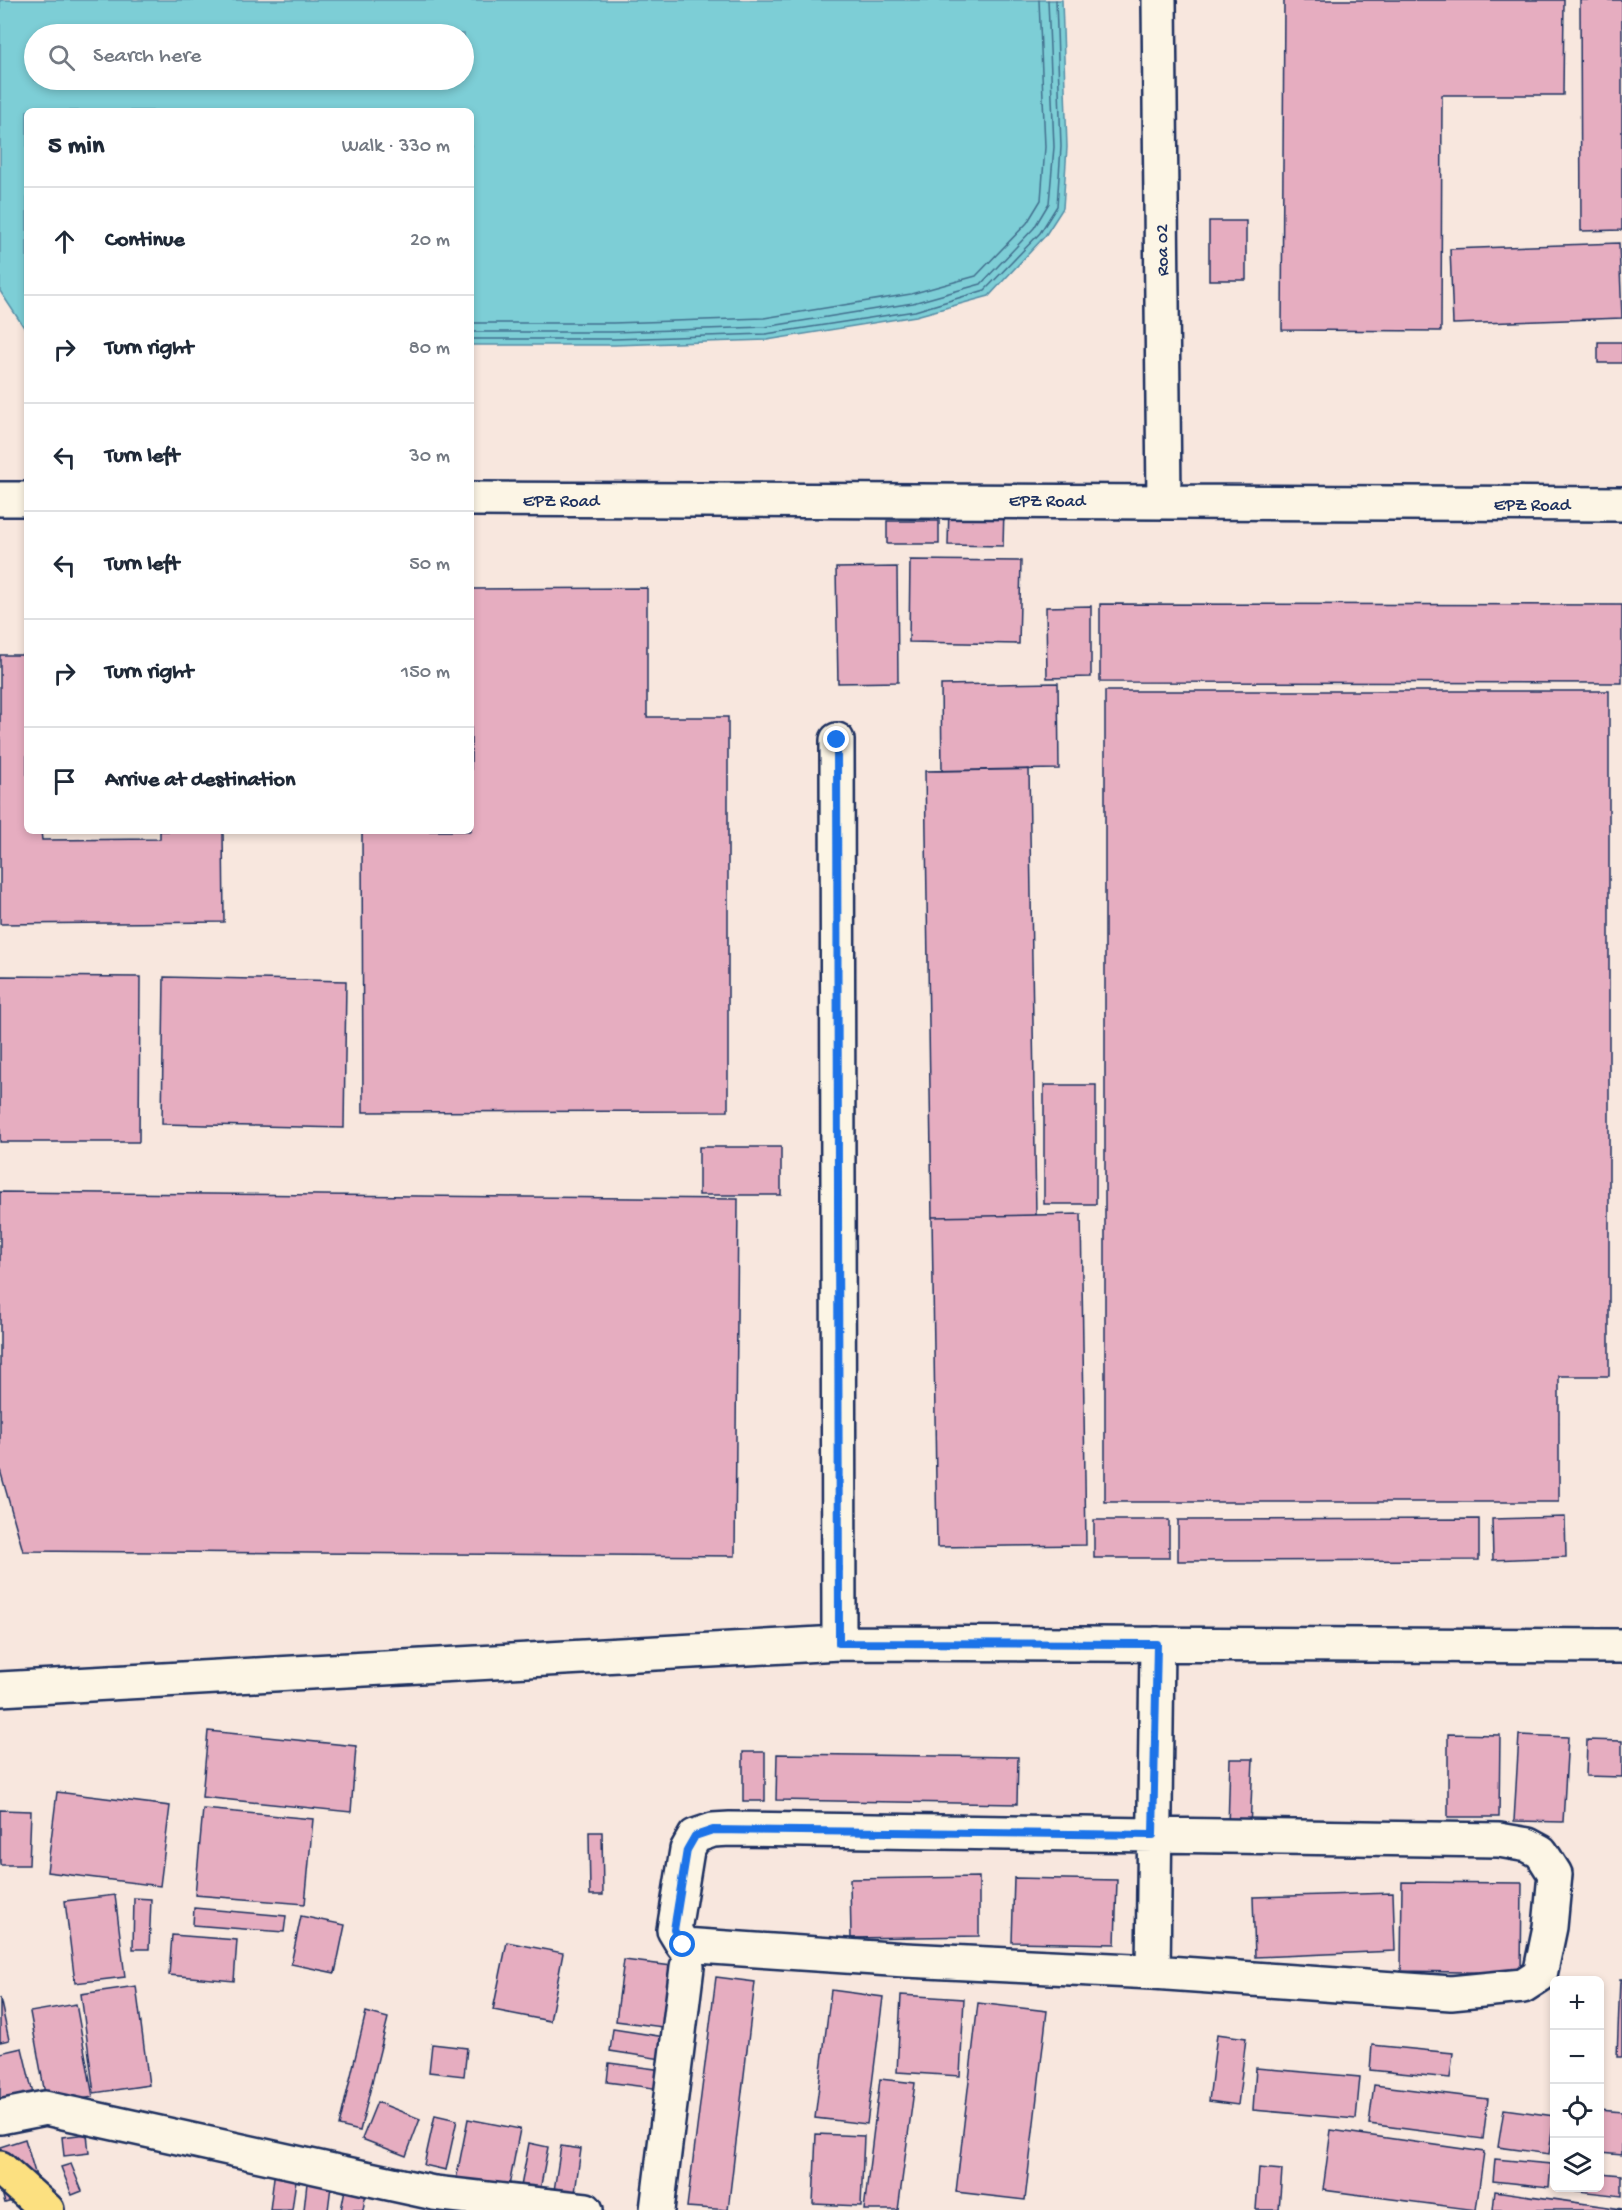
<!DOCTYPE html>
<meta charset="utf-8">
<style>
body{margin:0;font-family:"Gochi Hand",sans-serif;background:#f6f6f7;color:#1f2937}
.controls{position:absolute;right:18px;bottom:18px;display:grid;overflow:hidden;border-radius:9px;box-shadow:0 3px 9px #0003}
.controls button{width:54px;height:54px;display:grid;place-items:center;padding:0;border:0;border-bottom:2px solid #e0e1e3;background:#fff;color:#1f2937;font:30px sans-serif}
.stop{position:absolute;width:18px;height:18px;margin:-14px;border:4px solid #1a73e8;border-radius:50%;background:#fff}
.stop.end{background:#1a73e8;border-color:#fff;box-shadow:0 2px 6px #0008}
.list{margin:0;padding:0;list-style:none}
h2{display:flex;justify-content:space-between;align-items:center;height:78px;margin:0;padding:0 24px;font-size:26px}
h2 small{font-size:20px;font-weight:400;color:#747a83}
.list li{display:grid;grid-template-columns:39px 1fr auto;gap:18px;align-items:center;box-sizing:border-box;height:108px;padding:0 24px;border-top:2px solid #e0e1e3}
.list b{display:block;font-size:22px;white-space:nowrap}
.list em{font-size:20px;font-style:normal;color:#747a83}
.icon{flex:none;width:33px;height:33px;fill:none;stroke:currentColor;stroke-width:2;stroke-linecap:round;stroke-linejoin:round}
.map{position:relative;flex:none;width:1622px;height:2210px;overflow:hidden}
.search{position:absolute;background:#fff;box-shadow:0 3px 9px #0003;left:24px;top:24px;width:450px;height:66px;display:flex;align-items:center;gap:15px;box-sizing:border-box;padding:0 21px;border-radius:33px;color:#747a83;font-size:22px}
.panel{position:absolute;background:#fff;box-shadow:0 3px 9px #0003;left:24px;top:108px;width:450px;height:726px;border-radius:9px}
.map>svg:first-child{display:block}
.water{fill:#7dced6;stroke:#568ea6;stroke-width:1.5;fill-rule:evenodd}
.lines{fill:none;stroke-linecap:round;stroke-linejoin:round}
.shore{stroke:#426f8e;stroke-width:1.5}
.building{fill:#e6adc0;stroke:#1b2f5e;stroke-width:1.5}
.minor-casing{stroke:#1b2f5e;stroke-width:38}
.primary-casing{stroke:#1b2f5e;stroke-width:38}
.minor{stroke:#fcf5e5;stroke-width:33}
.primary{stroke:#fce080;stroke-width:33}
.route{stroke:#1a73e8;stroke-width:8}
.labels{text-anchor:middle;stroke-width:4.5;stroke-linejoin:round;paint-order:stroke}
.street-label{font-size:18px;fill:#1b2f5e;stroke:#fcf5e5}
</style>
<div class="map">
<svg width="1622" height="2210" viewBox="0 0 1622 2210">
<rect width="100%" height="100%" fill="#f8e7de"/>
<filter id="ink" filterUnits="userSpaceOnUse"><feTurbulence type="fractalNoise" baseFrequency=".0167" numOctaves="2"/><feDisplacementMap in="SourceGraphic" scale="12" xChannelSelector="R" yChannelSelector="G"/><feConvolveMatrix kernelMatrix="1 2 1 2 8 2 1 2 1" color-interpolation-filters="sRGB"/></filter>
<g filter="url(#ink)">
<path class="water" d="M 0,0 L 1062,0 L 1067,147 L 1063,208 L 1045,236 L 989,296 L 916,316 L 767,340 L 614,345 L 471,345 L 471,111 L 27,111 L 27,332 L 0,291 ZM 34,34 L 464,34 L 464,80 L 34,80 Z"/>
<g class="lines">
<path class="shore" d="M 471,323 L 613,323 L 764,318 L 911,294 L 976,276 L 1027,223 L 1041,200 L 1045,147 L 1039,0
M 471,332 L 614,332 L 765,327 L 913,303 L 981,284 L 1034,228 L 1049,203 L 1054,147 L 1048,0
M 471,339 L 614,339 L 766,334 L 915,311 L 985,290 L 1040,233 L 1057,206 L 1061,147 L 1056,0"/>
</g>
<path class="building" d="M 1284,0 L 1564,0 L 1563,95 L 1442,95 L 1441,331 L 1282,330 Z
M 1580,0 L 1622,0 L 1622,230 L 1581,231 Z
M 1209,221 L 1246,221 L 1246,280 L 1209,280 Z
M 1619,243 L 1622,318 L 1453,324 L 1450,249 Z
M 1598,342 L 1622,342 L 1622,363 L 1598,363 Z
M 949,507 L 1004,508 L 1003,546 L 948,545 Z
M 887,521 L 939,521 L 939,544 L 887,544 Z
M 910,560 L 1021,561 L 1019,644 L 909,642 Z
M 897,567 L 898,682 L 838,683 L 836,568 Z
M 647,588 L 647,717 L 728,717 L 728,1111 L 363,1112 L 362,831 L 471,831 L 471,589 Z
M 1100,604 L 1622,605 L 1622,683 L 1100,682 Z
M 1091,606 L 1091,677 L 1047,678 L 1046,607 Z
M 0,655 L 27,655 L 27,831 L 41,831 L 42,840 L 160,839 L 160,831 L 223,831 L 224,922 L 0,924 Z
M 1058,683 L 1059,769 L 942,771 L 941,685 Z
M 1105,691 L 1609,691 L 1609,1376 L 1559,1376 L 1559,1502 L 1105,1502 Z
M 1029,769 L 1036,1215 L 932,1217 L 925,771 Z
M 0,976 L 140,977 L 139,1142 L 0,1142 Z
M 164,977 L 346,981 L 344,1128 L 162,1124 Z
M 1044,1085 L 1096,1085 L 1096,1204 L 1044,1204 Z
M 699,1147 L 781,1147 L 781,1195 L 699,1195 Z
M 0,1192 L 738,1199 L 735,1556 L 23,1551 L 0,1470 Z
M 1081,1214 L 1086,1545 L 937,1547 L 932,1217 Z
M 1565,1517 L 1566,1557 L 1493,1560 L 1492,1519 Z
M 1479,1519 L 1479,1560 L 1178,1561 L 1178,1520 Z
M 1094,1520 L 1169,1520 L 1169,1558 L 1094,1558 Z
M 208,1731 L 356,1746 L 351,1812 L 202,1797 Z
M 1448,1734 L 1500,1735 L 1499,1817 L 1448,1817 Z
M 1519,1735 L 1568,1737 L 1563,1822 L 1514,1821 Z
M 1587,1740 L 1622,1741 L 1622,1777 L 1586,1776 Z
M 743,1752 L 765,1752 L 765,1801 L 743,1801 Z
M 777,1754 L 1018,1757 L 1017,1804 L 776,1800 Z
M 1230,1759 L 1253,1759 L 1250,1829 L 1228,1828 Z
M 57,1792 L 170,1806 L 160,1886 L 47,1872 Z
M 203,1809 L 313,1819 L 305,1904 L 195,1895 Z
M 0,1810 L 31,1811 L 29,1865 L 0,1865 Z
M 589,1832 L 602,1832 L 603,1895 L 590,1895 Z
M 979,1877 L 979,1936 L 851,1938 L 850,1879 Z
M 1014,1878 L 1117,1880 L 1115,1944 L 1012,1942 Z
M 1402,1882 L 1522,1883 L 1521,1973 L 1401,1971 Z
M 1393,1893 L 1395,1951 L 1255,1957 L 1253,1897 Z
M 115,1895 L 125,1977 L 75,1983 L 65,1901 Z
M 134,1898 L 151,1899 L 149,1949 L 133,1949 Z
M 194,1908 L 286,1916 L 284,1932 L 193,1925 Z
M 301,1916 L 345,1925 L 335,1973 L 291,1964 Z
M 172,1935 L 237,1940 L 234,1981 L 169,1975 Z
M 507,1942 L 563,1953 L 550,2021 L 493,2010 Z
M 624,1960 L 680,1967 L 671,2028 L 616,2021 Z
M 716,1977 L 755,1982 L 728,2210 L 687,2207 Z
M 1620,1979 L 1622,1979 L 1622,2057 L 1617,2057 Z
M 136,1986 L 149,2085 L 94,2093 L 81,1994 Z
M 831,1990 L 883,1997 L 867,2124 L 815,2118 Z
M 901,1995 L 964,1999 L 960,2076 L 897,2072 Z
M 0,1998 L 9,2040 L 0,2042 Z
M 978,2003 L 1047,2011 L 1025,2200 L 956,2192 Z
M 76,2004 L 93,2097 L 47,2105 L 30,2012 Z
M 366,2012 L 388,2018 L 360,2131 L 339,2126 Z
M 613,2029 L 671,2038 L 668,2060 L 610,2051 Z
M 1217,2034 L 1246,2038 L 1238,2105 L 1209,2101 Z
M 432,2044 L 467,2048 L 464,2076 L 429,2072 Z
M 1372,2045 L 1453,2053 L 1450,2078 L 1370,2070 Z
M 22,2048 L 35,2102 L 0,2110 L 0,2053 Z
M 609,2063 L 663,2070 L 661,2089 L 607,2082 Z
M 1256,2068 L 1360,2077 L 1356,2119 L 1253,2110 Z
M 880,2079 L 915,2083 L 898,2210 L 864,2210 Z
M 1374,2085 L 1488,2099 L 1483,2139 L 1369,2124 Z
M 377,2102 L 420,2119 L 406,2156 L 362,2139 Z
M 1504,2109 L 1554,2116 L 1549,2154 L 1498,2147 Z
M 1600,2110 L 1622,2112 L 1622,2155 L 1600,2153 Z
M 435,2115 L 457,2120 L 446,2170 L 424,2165 Z
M 468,2119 L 520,2129 L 508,2191 L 456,2180 Z
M 1331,2130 L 1484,2152 L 1476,2210 L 1323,2190 Z
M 87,2134 L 89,2153 L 64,2156 L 62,2137 Z
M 816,2134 L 864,2136 L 861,2206 L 813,2204 Z
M 25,2139 L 41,2193 L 5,2203 L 0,2186 L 0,2147 Z
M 529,2143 L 548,2147 L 539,2196 L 520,2192 Z
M 561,2146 L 581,2149 L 574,2200 L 553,2197 Z
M 1495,2159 L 1551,2164 L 1549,2187 L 1493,2181 Z
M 71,2164 L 82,2191 L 72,2195 L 61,2167 Z
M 1259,2168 L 1282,2170 L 1279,2210 L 1256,2210 Z
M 275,2169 L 297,2172 L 292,2210 L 270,2210 Z
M 1600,2173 L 1622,2175 L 1622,2196 L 1569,2190 L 1570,2188 L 1600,2188 Z
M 307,2183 L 331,2186 L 328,2210 L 304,2210 Z
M 346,2184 L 367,2187 L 363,2210 L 341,2210 Z
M 1495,2191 L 1622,2209 L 1622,2210 L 1493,2210 Z"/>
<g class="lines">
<g class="minor-casing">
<path id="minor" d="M 1159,0 L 1164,501
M 0,499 L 27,499
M 471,499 L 1622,504
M 837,740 L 839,1643
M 0,1689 L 839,1643 L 1622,1646
M 730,1829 L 1499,1840 L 1528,1845 L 1541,1852 L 1555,1874 L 1550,1927 L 1540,1975 L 1523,1986 L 1451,1993 L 1153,1972 L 905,1960 L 683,1945 L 674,1930 L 687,1850 L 695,1836 L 713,1830 Z
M 1153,1972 L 1157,1644
M 0,2117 L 45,2108 L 434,2193 L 586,2210
M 657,2210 L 687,1967"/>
</g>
<g class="primary-casing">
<path id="primary" d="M 0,2168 L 47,2210"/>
</g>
<use href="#minor" class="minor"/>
<use href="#primary" class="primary"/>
</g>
</g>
<g class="lines" filter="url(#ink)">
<path class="route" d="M 683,1945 L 674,1930 L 687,1850 L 695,1836 L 713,1830 L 1153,1835 L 1157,1644 L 839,1643 L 837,740"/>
</g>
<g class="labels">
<g class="street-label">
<text transform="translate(1161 250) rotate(-91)" y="6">Roa 02</text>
<text x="561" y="506">EPZ Road</text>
<text x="1047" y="506">EPZ Road</text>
<text x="1532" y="510">EPZ Road</text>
</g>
</g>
</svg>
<div class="controls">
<button>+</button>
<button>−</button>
<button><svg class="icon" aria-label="locate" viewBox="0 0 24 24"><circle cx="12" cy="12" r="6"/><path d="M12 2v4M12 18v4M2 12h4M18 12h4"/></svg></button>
<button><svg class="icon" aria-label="layers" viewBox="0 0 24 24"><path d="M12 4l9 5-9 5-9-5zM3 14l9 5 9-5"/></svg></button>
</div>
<div class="stop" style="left:683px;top:1945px"></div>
<div class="stop end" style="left:837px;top:740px"></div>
<div class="search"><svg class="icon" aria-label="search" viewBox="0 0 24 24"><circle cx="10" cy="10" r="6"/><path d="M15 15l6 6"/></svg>Search here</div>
<section class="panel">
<h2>5 min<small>Walk · 330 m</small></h2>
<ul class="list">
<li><svg class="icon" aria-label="ahead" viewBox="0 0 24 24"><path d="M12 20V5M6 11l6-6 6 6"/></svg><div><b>Continue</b></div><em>20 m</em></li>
<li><svg class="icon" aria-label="right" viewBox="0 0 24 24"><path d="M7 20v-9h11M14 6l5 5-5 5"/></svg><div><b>Turn right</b></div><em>80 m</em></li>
<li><svg class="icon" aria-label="left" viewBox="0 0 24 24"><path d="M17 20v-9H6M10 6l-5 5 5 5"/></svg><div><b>Turn left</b></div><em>30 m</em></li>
<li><svg class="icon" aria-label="left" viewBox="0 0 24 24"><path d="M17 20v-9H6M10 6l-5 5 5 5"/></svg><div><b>Turn left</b></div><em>50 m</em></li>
<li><svg class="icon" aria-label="right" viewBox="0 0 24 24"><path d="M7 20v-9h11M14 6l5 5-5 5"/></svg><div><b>Turn right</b></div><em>150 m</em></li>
<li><svg class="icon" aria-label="arrive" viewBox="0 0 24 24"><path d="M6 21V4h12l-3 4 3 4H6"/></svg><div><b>Arrive at destination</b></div></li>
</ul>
</section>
</div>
